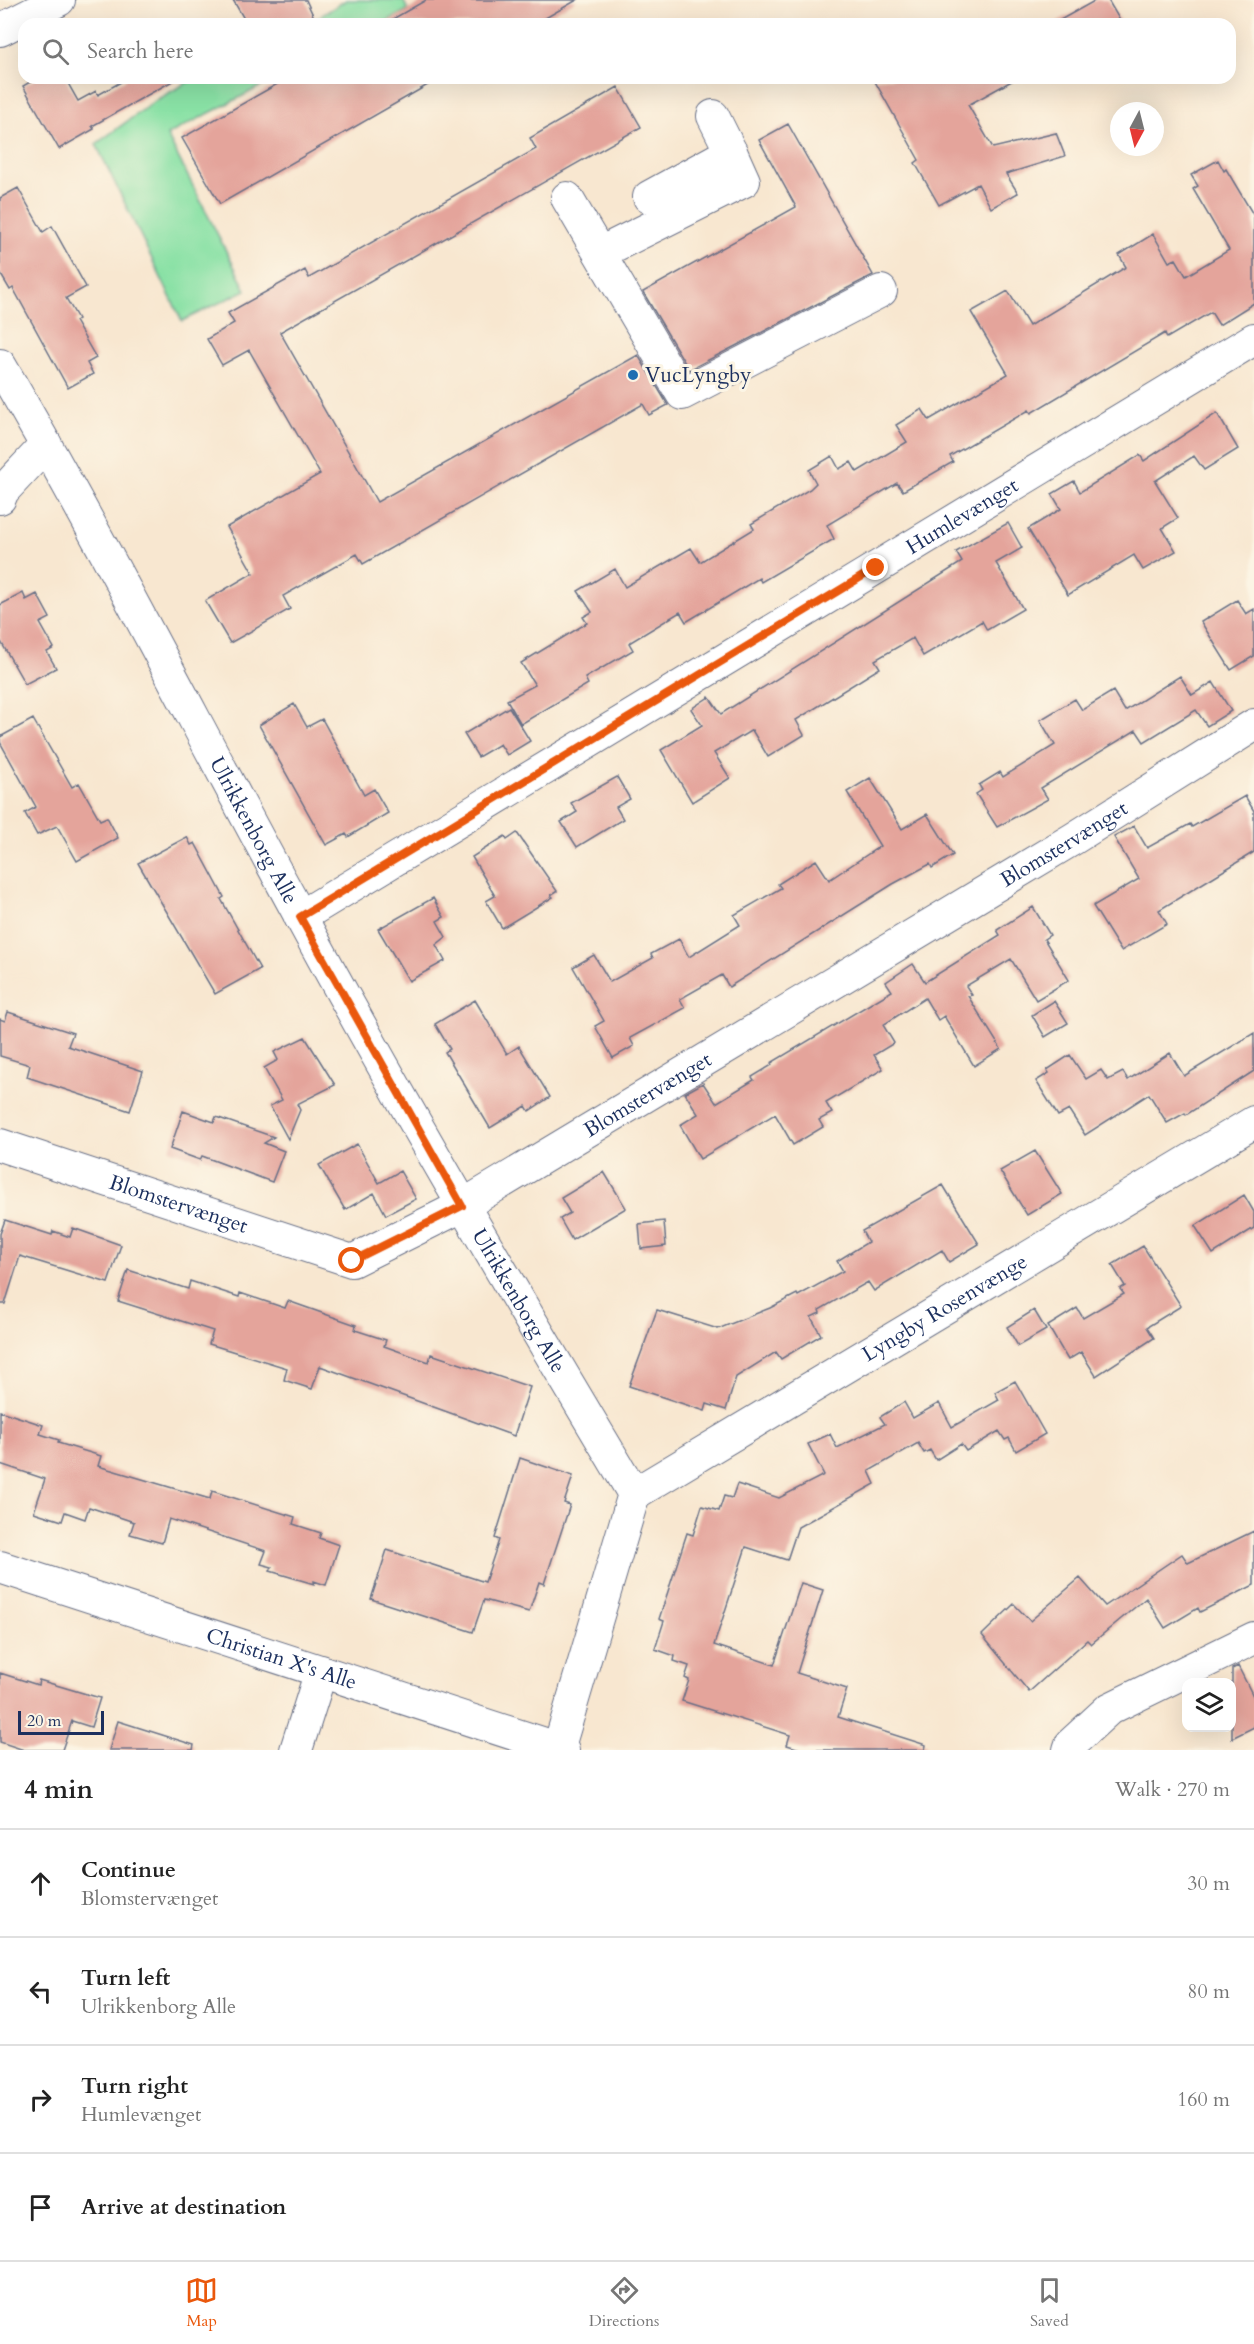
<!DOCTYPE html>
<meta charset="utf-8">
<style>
body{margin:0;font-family:Cardo,serif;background:#f6f6f6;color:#222}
.controls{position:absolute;right:18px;bottom:18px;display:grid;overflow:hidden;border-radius:12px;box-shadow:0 6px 24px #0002}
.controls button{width:54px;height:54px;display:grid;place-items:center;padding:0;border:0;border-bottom:2px solid #e0e0e0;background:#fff;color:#222;font:30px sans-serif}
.compass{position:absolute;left:1110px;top:102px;width:54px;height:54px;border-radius:50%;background:#fff;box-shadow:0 6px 24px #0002;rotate:187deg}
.scale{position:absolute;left:18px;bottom:15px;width:86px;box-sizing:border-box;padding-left:6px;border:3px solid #1b2f5e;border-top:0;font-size:16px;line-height:21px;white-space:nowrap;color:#1b2f5e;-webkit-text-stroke:4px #fcf5e5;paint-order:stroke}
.stop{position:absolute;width:18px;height:18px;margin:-14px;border:4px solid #ea580c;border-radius:50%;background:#fff}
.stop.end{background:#ea580c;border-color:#fff;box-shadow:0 2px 6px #0008}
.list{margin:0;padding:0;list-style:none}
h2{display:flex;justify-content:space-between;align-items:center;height:78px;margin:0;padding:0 24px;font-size:26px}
h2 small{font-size:20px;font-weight:400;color:#767676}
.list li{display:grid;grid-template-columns:39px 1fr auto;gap:18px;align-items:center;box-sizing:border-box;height:108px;padding:0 24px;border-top:2px solid #e0e0e0}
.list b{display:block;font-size:22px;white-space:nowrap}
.list p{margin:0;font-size:20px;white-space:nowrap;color:#767676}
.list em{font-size:20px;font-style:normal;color:#767676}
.icon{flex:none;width:33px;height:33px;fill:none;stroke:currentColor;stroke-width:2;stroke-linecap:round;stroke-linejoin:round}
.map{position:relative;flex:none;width:1254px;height:1750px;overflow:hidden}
.search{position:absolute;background:#fff;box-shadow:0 6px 24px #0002;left:18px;right:18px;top:18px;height:66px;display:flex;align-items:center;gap:15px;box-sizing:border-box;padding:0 21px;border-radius:18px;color:#767676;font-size:22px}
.sheet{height:510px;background:#fff}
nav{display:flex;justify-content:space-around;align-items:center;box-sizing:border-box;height:84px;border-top:2px solid #e0e0e0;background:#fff;font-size:16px;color:#767676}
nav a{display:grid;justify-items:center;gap:3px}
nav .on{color:#ea580c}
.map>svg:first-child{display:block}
.green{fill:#89e1a5;stroke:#528882;stroke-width:1.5}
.building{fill:#e4a49b}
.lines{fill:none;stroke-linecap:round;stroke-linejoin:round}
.minor-casing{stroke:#686f86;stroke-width:34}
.minor{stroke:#fff;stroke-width:32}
.route{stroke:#ea580c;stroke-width:8}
.poi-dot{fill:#1f6fb2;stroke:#fcf5e5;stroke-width:2}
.labels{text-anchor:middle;stroke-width:6;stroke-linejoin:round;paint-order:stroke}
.poi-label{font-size:21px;fill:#1b2f5e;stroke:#fcf5e5;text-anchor:start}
.street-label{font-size:21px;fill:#1b2f5e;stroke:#fcf5e5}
</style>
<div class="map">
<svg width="1254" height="1750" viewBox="0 0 1254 1750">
<rect width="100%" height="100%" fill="#fcf5e5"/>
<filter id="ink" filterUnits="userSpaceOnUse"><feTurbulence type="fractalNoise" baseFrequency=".0167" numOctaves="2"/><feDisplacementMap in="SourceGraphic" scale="12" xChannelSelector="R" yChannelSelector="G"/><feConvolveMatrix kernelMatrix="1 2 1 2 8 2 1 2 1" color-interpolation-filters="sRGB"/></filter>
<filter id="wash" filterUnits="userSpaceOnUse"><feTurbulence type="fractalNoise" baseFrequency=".008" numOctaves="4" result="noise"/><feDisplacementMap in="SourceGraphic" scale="24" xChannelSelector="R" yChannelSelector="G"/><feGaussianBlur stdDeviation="1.35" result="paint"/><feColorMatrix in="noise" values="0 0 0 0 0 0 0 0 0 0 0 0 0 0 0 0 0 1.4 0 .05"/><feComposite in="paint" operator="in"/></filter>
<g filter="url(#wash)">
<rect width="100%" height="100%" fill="#f8e7d0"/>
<path class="green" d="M 346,0 L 403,0 L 408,10 L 381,24 L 308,24 Z
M 195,78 L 277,78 L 167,135 L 246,290 L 182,321 L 96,144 L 158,99 Z"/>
<g id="blocks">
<path class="building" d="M 233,0 L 306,0 L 317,24 L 247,24 Z
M 426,0 L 577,0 L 535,24 L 384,24 Z
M 1096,0 L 1108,0 L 1122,24 L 1053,24 Z
M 37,78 L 65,78 L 78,101 L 96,91 L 98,95 L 128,78 L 178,78 L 92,126 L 94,129 L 59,149 L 23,86 Z
M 288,78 L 440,78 L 220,204 L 182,138 Z
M 873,78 L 1017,78 L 968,105 L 993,148 L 1056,133 L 1065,156 L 1006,174 L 1018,193 L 991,208 L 978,184 L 939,205 L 915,163 L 919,160 Z
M 618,87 L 641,127 L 280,332 L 377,502 L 638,355 L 668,405 L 649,415 L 643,404 L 363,564 L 357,554 L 283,596 L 290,609 L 230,643 L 205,601 L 253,573 L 227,527 L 320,474 L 249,350 L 222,365 L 207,339 L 234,323 L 228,313 L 305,270 L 309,278 L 536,149 L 530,138 Z
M 788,124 L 873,275 L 689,370 L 643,292 L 796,207 L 759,140 Z
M 1218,160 L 1224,171 L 1226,169 L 1254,216 L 1254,303 L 1219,325 L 1211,312 L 1167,338 L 1165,333 L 1031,413 L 1029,410 L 950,456 L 953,462 L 903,491 L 897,483 L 827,525 L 834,539 L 761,582 L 759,578 L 686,622 L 680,612 L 629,643 L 633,650 L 585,678 L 588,684 L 521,724 L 507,700 L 535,685 L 521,663 L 587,623 L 583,617 L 592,612 L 578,591 L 615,569 L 625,587 L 691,548 L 700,562 L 754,529 L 751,524 L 810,489 L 816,483 L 809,470 L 832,456 L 839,469 L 851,462 L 857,472 L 907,442 L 896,425 L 922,409 L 929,420 L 1008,374 L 971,312 L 1008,291 L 1029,326 L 1126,267 L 1119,255 L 1153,234 L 1169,262 L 1176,259 L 1186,276 L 1229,250 L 1193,189 L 1198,186 L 1191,175 Z
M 18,188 L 43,232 L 52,226 L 86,287 L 66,298 L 78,319 L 75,321 L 96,358 L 87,363 L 93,374 L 68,388 L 13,288 L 10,290 L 0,273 L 0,198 Z
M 1217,413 L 1238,449 L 1204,470 L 1194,456 L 1155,481 L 1178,518 L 1162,528 L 1176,551 L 1143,570 L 1134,555 L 1068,595 L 1028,529 L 1061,509 L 1052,494 L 1074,481 L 1080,492 L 1140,455 L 1144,461 Z
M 1008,523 L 1022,548 L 996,563 L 1023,609 L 987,630 L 982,621 L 923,656 L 913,638 L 875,660 L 880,668 L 796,720 L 804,735 L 768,757 L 752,730 L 714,753 L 730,778 L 692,802 L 661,750 L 702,725 L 691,709 L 709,697 L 721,714 L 962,562 L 956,552 Z
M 23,593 L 26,600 L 37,594 L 50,618 L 40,623 L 54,648 L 47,652 L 56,668 L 25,684 L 0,640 L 0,605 Z
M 1237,600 L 1246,614 L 1254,609 L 1254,656 L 1231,670 L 1201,622 Z
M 1180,676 L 1192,695 L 1213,682 L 1231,711 L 1207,726 L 1196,710 L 1144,742 L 1136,730 L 1041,788 L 1048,799 L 997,827 L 976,794 L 982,790 L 979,785 L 1000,772 L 1003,777 L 1055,745 L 1040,720 L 1075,699 L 1082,710 L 1113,691 L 1125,711 Z
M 294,704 L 307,727 L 322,719 L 364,795 L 374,789 L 388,813 L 348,837 L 346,834 L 326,845 L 259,725 Z
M 509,707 L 530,741 L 507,755 L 500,744 L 478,757 L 464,734 Z
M 33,719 L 72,787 L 79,783 L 100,820 L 107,817 L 118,838 L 77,861 L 57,826 L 37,835 L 25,813 L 36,807 L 0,742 L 0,737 Z
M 617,777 L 630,799 L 616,807 L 623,819 L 577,847 L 561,822 L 577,812 L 571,803 Z
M 870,778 L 902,829 L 927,814 L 953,855 L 932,868 L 930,864 L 893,884 L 729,987 L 722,975 L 680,999 L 685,1008 L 630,1038 L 634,1046 L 613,1058 L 595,1026 L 604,1021 L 573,967 L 594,955 L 610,982 L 653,958 L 651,954 L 679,939 L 689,957 L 740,925 L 734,915 L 781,888 L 778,884 L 816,860 L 829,880 L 880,846 L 847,792 Z
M 1245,796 L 1254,811 L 1254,852 L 1159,910 L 1167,924 L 1121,951 L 1093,906 L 1139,879 L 1114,837 L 1134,826 L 1147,848 L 1190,824 L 1192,827 Z
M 517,833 L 557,891 L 551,895 L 553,897 L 502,928 L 486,901 L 495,896 L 472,857 L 505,836 L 507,840 Z
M 187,837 L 191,845 L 195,843 L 224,897 L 221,899 L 260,969 L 215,994 L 138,863 Z
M 433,898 L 444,917 L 437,921 L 446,937 L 436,945 L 445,961 L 409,981 L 378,929 Z
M 1033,907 L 1050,935 L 1044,939 L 1069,980 L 1036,1000 L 1011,959 L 966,986 L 972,995 L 968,996 L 1001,1049 L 974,1066 L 944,1016 L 938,1020 L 925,998 L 883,1025 L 894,1043 L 874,1055 L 883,1069 L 826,1103 L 832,1113 L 819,1120 L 823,1127 L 793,1145 L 775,1114 L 700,1159 L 680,1125 L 698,1114 L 685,1093 L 703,1083 L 716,1103 L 754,1080 L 752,1077 L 772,1065 L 771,1063 L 892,991 L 886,982 L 913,964 L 925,982 L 1000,935 L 997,930 Z
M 475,1000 L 507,1054 L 519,1046 L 550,1097 L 529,1111 L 526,1106 L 490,1128 L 445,1052 L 450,1049 L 435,1024 Z
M 1054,1001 L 1068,1023 L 1045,1037 L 1032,1015 Z
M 8,1012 L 73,1033 L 68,1046 L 143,1071 L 130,1111 L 27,1077 L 30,1065 L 0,1056 L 0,1019 L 5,1021 Z
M 1254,1033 L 1254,1071 L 1186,1115 L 1185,1113 L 1167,1123 L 1149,1094 L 1085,1135 L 1069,1110 L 1058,1116 L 1036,1081 L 1049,1073 L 1047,1070 L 1070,1055 L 1086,1079 L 1101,1070 L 1108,1080 L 1123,1072 L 1128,1080 L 1170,1053 L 1184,1076 Z
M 305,1037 L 335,1085 L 297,1104 L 300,1110 L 288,1139 L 270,1106 L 282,1100 L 264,1068 L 278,1060 L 274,1052 Z
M 183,1111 L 214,1122 L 216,1117 L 274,1137 L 264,1143 L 284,1151 L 272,1182 L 202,1156 L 200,1160 L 170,1149 Z
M 357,1144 L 379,1183 L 400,1171 L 416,1199 L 386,1215 L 374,1193 L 345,1210 L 319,1165 Z
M 1035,1151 L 1062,1194 L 1027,1215 L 1000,1171 Z
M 604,1172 L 626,1208 L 572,1240 L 560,1219 L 570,1213 L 561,1198 Z
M 943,1185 L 979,1244 L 949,1262 L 942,1250 L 874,1291 L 868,1282 L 819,1310 L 820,1313 L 811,1317 L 821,1335 L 781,1359 L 776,1352 L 736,1377 L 726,1410 L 707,1404 L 705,1411 L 629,1386 L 657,1310 L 718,1329 L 770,1308 L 797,1294 L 798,1296 L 843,1271 L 837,1261 L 868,1242 L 862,1231 Z
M 1244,1195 L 1254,1212 L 1254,1228 L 1213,1254 L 1195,1226 Z
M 5,1220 L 52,1235 L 53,1231 L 70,1237 L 73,1228 L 121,1245 L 108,1283 L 20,1256 L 5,1304 L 0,1304 L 0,1234 Z
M 664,1221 L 666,1246 L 641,1249 L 639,1224 Z
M 1143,1246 L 1181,1306 L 1147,1327 L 1154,1338 L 1096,1376 L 1081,1352 L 1068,1360 L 1048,1326 L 1077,1308 L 1083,1318 L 1124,1294 L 1120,1289 L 1125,1286 L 1112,1265 Z
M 128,1270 L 188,1289 L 190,1281 L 239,1297 L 240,1293 L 285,1308 L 288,1301 L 356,1325 L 355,1330 L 386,1340 L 384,1346 L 429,1362 L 431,1354 L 530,1387 L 514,1436 L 320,1366 L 312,1389 L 284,1380 L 287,1368 L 209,1344 L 213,1331 L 118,1301 Z
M 1034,1310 L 1046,1330 L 1018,1346 L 1007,1327 Z
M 1015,1381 L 1045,1434 L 1016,1451 L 1009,1438 L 1005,1440 L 999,1431 L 966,1451 L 961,1444 L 936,1460 L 930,1450 L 924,1453 L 918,1443 L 869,1471 L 875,1484 L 798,1527 L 787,1560 L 746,1547 L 714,1645 L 774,1665 L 801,1583 L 823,1590 L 797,1673 L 847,1689 L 838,1717 L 926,1745 L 925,1750 L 803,1750 L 787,1745 L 790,1735 L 682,1701 L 689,1680 L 685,1678 L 689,1666 L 674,1661 L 675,1656 L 655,1649 L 664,1621 L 659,1619 L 687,1533 L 693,1535 L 702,1506 L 719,1511 L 724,1496 L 732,1498 L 737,1484 L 779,1498 L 824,1475 L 808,1444 L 830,1434 L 837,1448 L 885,1424 L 880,1417 L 904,1402 L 913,1418 L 939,1403 L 952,1427 L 999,1400 L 995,1392 Z
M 0,1411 L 43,1425 L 40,1434 L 59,1440 L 58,1443 L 101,1456 L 98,1466 L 210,1499 L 212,1491 L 295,1517 L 293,1524 L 321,1533 L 319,1538 L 339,1545 L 326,1585 L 314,1581 L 314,1584 L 270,1571 L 272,1567 L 261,1564 L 266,1551 L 169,1519 L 162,1543 L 130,1534 L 134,1522 L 89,1507 L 85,1519 L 65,1512 L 62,1521 L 34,1512 L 45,1479 L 0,1464 Z
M 520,1458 L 573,1476 L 564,1503 L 570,1505 L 544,1584 L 539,1582 L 529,1612 L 484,1600 L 473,1632 L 371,1599 L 387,1550 L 485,1582 L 499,1540 L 495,1538 Z
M 1254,1531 L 1254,1585 L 1200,1612 L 1198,1608 L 1165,1628 L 1146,1598 L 1091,1644 L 1087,1640 L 1029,1692 L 982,1635 L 1014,1604 L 1030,1621 L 1080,1578 L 1105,1606 L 1182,1554 L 1188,1563 Z
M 1238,1666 L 1254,1698 L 1254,1727 L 1232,1738 L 1232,1669 Z
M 0,1673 L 38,1685 L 39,1680 L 100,1698 L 91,1727 L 72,1721 L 62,1750 L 24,1750 L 0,1742 Z
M 118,1721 L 194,1745 L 193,1750 L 109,1750 Z"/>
</g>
</g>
<g filter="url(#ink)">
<use href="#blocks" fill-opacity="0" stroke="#686f86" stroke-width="1.5"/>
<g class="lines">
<g class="minor-casing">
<g id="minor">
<path d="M 0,30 L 59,0"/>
<path d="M 649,197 L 731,152 L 713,116"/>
<path d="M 567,198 L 682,394 L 881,291"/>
<path d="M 600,253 L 744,181 L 731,152"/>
<path id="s1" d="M 0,365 C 105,545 199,731 299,914 C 405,1110 519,1302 634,1494 L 558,1750"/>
<path d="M 0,498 L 3,491 L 46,445"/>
<path id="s2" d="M 300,917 L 1254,339"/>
<path id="s3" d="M 0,1145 L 352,1261 L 462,1206 L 1073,839 L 1254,725"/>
<path id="s4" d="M 634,1494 L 1254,1122"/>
<path id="s5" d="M 0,1567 L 563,1750"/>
<path d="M 296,1750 L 321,1671"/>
<path d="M 1069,1750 L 1071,1744 L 1109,1709 L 1254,1638"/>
</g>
</g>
<use href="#minor" class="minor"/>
</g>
</g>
<g class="lines" filter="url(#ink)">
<path class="route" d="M 352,1261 L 462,1206 L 300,917 L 876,568"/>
</g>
<circle class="poi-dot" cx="633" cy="375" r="6"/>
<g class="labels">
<g class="poi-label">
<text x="645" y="382">VucLyngby</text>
</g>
<g class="street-label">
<text dy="7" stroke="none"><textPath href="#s2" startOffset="774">Humlevænget</textPath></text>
<text dy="7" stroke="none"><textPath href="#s1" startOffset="530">Ulrikkenborg Alle</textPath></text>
<text dy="7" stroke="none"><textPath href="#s3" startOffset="1196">Blomstervænget</textPath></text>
<text dy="7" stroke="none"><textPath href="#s3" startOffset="710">Blomstervænget</textPath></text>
<text dy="7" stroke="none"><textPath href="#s3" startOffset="188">Blomstervænget</textPath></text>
<text dy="7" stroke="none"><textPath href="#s1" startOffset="1070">Ulrikkenborg Alle</textPath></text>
<text dy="7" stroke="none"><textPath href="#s4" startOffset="362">Lyngby Rosenvænge</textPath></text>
<text dy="7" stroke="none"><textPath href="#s5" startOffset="296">Christian X's Alle</textPath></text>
</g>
</g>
</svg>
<div class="controls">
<button><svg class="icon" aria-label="layers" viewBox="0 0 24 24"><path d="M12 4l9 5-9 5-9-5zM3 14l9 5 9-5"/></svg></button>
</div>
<svg class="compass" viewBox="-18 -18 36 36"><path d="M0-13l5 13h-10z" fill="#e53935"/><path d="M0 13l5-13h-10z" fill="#767676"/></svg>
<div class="scale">20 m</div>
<div class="stop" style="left:352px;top:1261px"></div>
<div class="stop end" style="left:876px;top:568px"></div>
<div class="search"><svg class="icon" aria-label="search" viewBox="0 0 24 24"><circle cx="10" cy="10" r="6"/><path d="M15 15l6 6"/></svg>Search here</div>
</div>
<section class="sheet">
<h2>4 min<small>Walk · 270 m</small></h2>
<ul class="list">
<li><svg class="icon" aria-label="ahead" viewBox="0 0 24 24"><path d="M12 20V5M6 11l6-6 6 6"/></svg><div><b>Continue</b><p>Blomstervænget</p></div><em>30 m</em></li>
<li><svg class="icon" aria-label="left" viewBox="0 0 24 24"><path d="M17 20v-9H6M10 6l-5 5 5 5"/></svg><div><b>Turn left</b><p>Ulrikkenborg Alle</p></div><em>80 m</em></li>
<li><svg class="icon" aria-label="right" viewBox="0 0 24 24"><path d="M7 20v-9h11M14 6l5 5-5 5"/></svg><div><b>Turn right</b><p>Humlevænget</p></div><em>160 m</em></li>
<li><svg class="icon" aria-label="arrive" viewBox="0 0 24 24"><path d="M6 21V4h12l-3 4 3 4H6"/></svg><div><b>Arrive at destination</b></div></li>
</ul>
</section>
<nav>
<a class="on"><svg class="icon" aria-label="map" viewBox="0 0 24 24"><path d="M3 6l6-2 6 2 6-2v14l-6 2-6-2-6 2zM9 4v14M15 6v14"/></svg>Map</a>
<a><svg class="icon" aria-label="directions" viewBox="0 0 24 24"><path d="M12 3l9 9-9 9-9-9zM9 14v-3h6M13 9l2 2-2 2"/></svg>Directions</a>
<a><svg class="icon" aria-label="saved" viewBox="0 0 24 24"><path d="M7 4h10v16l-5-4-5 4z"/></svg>Saved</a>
</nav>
